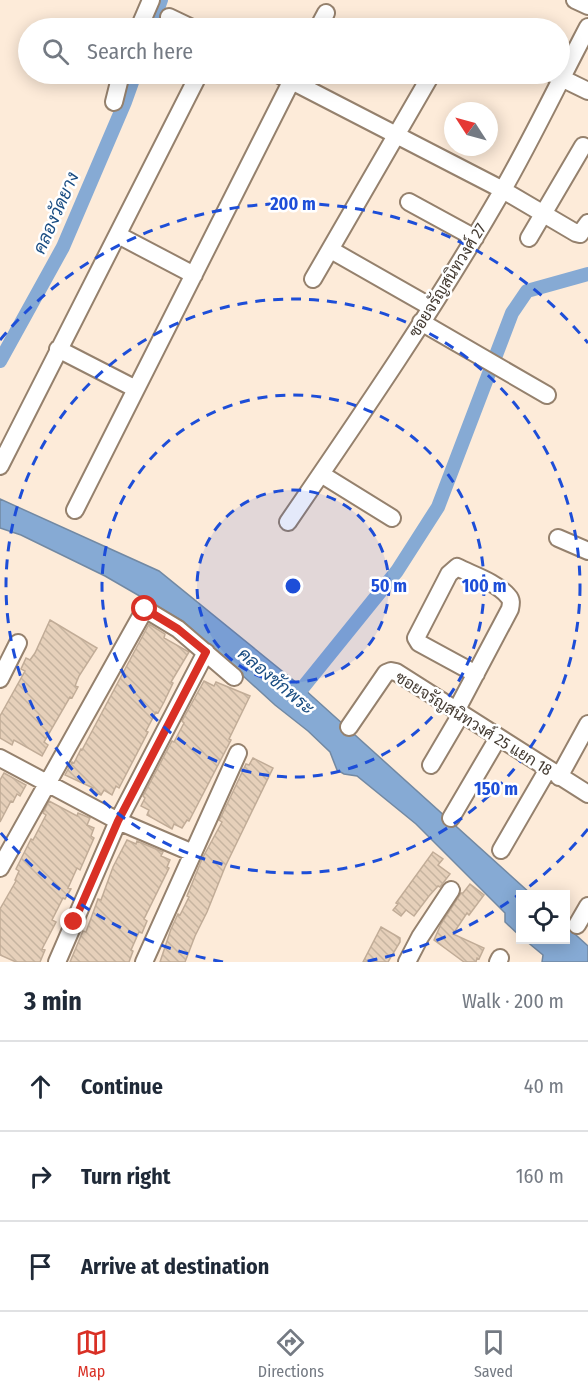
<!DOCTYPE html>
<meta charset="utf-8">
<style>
body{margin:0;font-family:"Fira Sans Condensed",Sarabun,sans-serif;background:#f2f2f3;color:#1f2937}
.controls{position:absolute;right:18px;bottom:18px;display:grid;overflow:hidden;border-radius:0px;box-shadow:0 3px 15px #0003}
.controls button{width:54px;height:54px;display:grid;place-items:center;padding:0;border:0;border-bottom:2px solid #e0e1e3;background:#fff;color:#1f2937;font:30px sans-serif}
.compass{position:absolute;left:444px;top:102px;width:54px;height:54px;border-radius:50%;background:#fff;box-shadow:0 3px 15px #0003;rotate:306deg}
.stop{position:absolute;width:18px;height:18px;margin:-14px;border:4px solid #d93025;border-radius:50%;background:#fff}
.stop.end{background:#d93025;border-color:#fff;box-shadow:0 2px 6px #0008}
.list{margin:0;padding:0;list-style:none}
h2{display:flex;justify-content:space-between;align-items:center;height:78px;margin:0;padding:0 24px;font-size:26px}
h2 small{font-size:20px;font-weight:400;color:#747a83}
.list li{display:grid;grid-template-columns:39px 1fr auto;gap:18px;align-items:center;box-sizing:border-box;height:90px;padding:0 24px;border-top:2px solid #e0e1e3}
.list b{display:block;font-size:22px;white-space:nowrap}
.list em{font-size:20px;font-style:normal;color:#747a83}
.icon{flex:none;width:33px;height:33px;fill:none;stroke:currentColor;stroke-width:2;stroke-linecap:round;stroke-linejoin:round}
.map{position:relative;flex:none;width:588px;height:962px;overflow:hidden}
.search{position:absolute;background:#fff;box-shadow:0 3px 15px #0003;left:18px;right:18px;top:18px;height:66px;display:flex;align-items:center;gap:15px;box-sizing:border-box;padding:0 21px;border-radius:33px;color:#747a83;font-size:22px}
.sheet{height:348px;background:#fff}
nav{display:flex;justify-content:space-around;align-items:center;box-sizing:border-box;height:84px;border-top:2px solid #e0e1e3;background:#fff;font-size:16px;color:#747a83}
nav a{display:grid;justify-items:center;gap:3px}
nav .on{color:#d93025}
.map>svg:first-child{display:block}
.water{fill:#86aad4;stroke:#7289a3;stroke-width:1.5}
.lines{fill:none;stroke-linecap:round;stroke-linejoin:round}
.canal{stroke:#86aad4;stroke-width:14}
.building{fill:url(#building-back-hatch);stroke:#c1ac97;stroke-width:1.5}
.minor-casing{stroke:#95816d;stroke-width:20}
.minor{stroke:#fff;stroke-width:16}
.route{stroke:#d93025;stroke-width:8}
.ring{fill:none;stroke:#1d4ed8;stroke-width:3;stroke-dasharray:10 8}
.labels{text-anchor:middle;stroke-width:5;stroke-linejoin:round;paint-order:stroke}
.street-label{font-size:16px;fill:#443b32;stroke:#fff}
.water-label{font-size:18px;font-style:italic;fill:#1a4d82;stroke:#fff}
.centre{fill:#1d4ed8;stroke:#fff;stroke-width:3}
.ring-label{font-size:18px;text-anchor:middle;font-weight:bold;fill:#1d4ed8;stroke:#fff;stroke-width:5;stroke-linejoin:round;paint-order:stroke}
</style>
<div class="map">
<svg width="588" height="962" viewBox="0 0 588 962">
<defs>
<pattern id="building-back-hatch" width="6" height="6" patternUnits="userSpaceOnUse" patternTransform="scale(1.5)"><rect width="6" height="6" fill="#e6d0ba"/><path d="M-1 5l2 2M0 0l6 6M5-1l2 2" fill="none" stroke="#c6b4a0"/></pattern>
</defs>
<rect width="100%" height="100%" fill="#fdebd9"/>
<path class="water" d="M 0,499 L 159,571 L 303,688 L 531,894 L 520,894 L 520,936 L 505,922 L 505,913 L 416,824 L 357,776 L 344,774 L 337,770 L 330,752 L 308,731 L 275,705 L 183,621 L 105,576 L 21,535 L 0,528 Z
M 566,926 L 588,946 L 588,962 L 542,962 L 543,955 L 525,940 L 566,940 Z"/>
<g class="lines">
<path class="canal" d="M 151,28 L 161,0
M 0,361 L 63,247 L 125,102 L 135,74
M 296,696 L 397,571 L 438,507 L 512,313 L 527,291 L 588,274"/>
</g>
<path class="building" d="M 50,620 L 97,648 L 79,676 L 75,686 L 78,687 L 72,698 L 70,697 L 44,742 L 48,745 L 42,756 L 14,740 L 12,745 L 0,738 L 0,716 L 25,671 L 21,669 L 26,658 L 30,660 L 35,653 Z
M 149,624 L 165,634 L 164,638 L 189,652 L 171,682 L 173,683 L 164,702 L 158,713 L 156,712 L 146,731 L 148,732 L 119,788 L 116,786 L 112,795 L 104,790 L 101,795 L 92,791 L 93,788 L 65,775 L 72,762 L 74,763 L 81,749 L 82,750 Z
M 204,681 L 214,686 L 216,682 L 250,696 L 229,739 L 231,740 L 189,821 L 187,820 L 182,828 L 174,824 L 172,829 L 147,815 L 149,810 L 141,806 L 145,798 L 143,796 L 172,741 L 174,742 L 184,723 L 182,721 Z
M 253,758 L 273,768 L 225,867 L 207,912 L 195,936 L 185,962 L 160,962 L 171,929 L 178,914 L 180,915 L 189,897 L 187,896 L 202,859 L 222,822 L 219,820 L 221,817 L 246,764 L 249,765 Z
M 4,773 L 26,785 L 20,796 L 17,794 L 13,802 L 11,801 L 0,822 L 0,780 Z
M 49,801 L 77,816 L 78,813 L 90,818 L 87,825 L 94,828 L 91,836 L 94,838 L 80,870 L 77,868 L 68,888 L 71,889 L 65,899 L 63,898 L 52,920 L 56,922 L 42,949 L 45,950 L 40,962 L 16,962 L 0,955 L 0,909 L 16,881 L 15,880 L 19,871 L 16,869 L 31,839 L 33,840 L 46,815 L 43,813 Z
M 127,840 L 136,844 L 137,841 L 163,852 L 161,856 L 170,860 L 167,867 L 169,868 L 144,919 L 147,921 L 142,933 L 139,932 L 131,950 L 133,951 L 129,962 L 70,962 L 83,931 L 86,932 L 98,899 L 101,900 L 113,867 Z
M 433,852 L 443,859 L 438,865 L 450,874 L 440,887 L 438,886 L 429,896 L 414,916 L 406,910 L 401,916 L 393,910 L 398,904 L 396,903 Z
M 470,884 L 484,895 L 469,915 L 467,913 L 453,934 L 484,948 L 479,959 L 477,958 L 476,962 L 464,962 L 434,940 L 441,924 L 461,893 L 463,893 Z
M 381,927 L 400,938 L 400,942 L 388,962 L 363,962 Z"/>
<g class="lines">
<g class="minor-casing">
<path id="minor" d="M 575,0 L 588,6
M 169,17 L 192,28
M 139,28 L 151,0
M 318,28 L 326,13
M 278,74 L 503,190 L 576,233 L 580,234 L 588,223
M 553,74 L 588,91
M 114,102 L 121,74
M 409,202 L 475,238
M 118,235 L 194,275
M 529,238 L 583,146
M 331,250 L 431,307
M 313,279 L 431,75
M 421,322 L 547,395
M 58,349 L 136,389
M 0,466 L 199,74
M 321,474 L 392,518
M 75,510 L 295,74
M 288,522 C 362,414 436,306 501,193 C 532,139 559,82 588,27
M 558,538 L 588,551
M 0,679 L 18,643
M 456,711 L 510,609 C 511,604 512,600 508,596 C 496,582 473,575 457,567 L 449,574 L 416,638 L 419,643 L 476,674
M 349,727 L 386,673 L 391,671 L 396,672 L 588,794
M 0,758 L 118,821 L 193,853
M 431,765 L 461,714
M 559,777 L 588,724
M 451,818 L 498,738
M 501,850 L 548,769
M 0,868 L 145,609 L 178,629 L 234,677
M 577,925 L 588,906
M 57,962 L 118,821 L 206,652
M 144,962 L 238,753
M 407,962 L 420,937 L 451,890
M 498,962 L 500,958"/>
</g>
<use href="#minor" class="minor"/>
</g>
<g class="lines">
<path class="route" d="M 74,922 L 118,821 L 206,652 L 178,629 L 145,609"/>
</g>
<circle cx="293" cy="586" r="96" fill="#1d4ed8" fill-opacity=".12"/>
<g class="ring">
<circle cx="293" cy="586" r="96"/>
<circle cx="293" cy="586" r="191"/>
<circle cx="293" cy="586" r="287"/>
<path d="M588 829A382 382 0 0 1 363 962M223 962A382 382 0 0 1 0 832M0 340A382 382 0 0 1 588 343"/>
</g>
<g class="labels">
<g class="street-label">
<text transform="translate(447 280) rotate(-58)" y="6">ซอยจรัญสนิทวงศ์ 27</text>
<text transform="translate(474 723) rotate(32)" y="6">ซอยจรัญสนิทวงศ์ 25 แยก 18</text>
</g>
<g class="water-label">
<text transform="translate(56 213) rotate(-66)" y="6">คลองวัดยาง</text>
<text transform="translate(276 681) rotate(40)" y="6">คลองชักพระ</text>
</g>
</g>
<circle cx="293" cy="586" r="9" class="centre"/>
<g class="ring-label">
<text x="293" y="210">200 m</text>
<text x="389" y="592">50 m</text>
<text x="484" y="592">100 m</text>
<text x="496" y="795">150 m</text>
</g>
</svg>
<div class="controls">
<button><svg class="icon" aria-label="locate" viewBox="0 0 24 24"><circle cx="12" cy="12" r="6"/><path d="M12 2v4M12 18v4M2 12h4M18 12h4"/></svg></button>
</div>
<svg class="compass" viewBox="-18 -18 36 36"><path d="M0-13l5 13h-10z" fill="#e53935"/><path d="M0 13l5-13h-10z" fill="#747a83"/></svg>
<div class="stop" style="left:145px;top:609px"></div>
<div class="stop end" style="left:74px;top:922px"></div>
<div class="search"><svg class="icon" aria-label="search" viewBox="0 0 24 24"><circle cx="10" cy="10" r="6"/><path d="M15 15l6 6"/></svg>Search here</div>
</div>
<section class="sheet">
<h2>3 min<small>Walk · 200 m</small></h2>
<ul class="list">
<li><svg class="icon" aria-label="ahead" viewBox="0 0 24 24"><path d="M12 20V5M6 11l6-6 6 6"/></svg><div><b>Continue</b></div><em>40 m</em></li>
<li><svg class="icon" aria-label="right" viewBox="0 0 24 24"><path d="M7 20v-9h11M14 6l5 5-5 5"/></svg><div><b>Turn right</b></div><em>160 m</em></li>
<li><svg class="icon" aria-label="arrive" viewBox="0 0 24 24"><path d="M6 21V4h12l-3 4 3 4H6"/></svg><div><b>Arrive at destination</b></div></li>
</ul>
</section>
<nav>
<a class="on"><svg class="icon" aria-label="map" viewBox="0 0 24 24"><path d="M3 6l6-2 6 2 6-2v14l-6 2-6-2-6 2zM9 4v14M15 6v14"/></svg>Map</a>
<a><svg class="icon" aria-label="directions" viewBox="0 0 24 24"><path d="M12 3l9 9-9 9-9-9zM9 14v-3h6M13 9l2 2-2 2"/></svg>Directions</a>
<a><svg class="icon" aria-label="saved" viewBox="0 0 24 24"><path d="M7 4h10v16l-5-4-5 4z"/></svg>Saved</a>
</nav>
